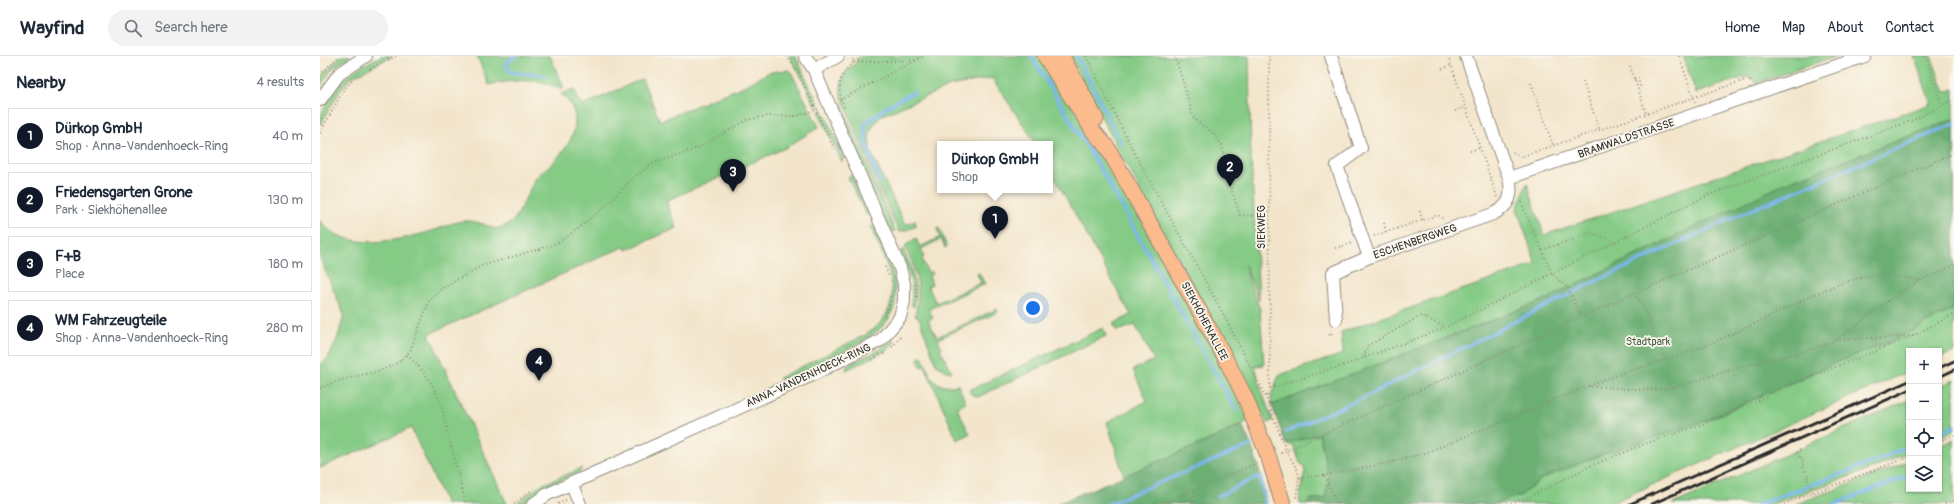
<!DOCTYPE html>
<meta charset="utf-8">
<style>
body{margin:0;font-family:Pangolin,sans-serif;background:#f2f2f3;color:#1f2937}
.controls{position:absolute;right:12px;bottom:12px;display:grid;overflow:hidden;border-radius:0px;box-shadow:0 1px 3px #0004}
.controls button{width:36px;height:36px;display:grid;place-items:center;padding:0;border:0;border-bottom:1px solid #e0e1e3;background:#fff;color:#1f2937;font:20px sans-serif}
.you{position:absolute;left:713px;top:252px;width:14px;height:14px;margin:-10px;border:3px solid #fff;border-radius:50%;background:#1a73e8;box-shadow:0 0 0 6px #1a73e833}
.badge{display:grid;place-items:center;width:26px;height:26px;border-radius:50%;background:#111827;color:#fff;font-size:13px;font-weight:700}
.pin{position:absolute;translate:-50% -33px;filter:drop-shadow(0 1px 2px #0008)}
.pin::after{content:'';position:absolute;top:21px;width:14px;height:12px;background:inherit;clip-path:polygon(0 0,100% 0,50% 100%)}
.popup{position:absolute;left:617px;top:85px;width:116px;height:52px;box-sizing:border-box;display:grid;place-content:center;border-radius:0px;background:#fff;filter:drop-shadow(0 1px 3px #0005);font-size:13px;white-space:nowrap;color:#747a83}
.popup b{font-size:15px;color:#1f2937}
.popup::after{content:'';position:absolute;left:50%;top:100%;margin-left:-8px;border:8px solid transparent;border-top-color:#fff}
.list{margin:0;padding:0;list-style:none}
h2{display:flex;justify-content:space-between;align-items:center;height:52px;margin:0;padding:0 16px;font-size:17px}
h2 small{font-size:13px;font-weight:400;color:#747a83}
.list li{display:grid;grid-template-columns:26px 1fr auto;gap:12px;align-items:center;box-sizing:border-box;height:56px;margin:0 8px 8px;padding:0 8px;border:1px solid #e0e1e3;border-radius:0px}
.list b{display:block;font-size:15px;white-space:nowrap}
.list p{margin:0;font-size:13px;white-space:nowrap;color:#747a83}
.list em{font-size:13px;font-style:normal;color:#747a83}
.icon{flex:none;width:22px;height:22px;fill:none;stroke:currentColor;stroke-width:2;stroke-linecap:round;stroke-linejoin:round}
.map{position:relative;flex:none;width:1634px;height:448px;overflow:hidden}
header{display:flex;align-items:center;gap:24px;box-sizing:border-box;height:56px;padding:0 20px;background:#fff;border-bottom:1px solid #e0e1e3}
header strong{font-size:19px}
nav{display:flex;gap:22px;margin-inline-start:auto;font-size:14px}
.search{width:280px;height:36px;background:#f2f2f3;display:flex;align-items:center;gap:10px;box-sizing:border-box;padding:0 14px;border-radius:22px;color:#747a83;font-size:15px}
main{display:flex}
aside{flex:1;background:#fff}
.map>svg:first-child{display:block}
.green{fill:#85cb86;stroke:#587b58}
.forest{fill:#6caf73;stroke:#4c6d4f}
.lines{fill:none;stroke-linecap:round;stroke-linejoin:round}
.stream{stroke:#7bb6ec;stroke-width:3.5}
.minor-casing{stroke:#8f887b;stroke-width:14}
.major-casing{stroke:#8f887b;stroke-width:17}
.path{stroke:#8f887b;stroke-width:2;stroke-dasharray:1 3;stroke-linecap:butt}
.minor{stroke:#fff;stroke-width:12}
.major{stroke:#fbbb8c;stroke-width:15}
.rail{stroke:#2b2b2b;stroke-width:3}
.labels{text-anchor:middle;stroke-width:3.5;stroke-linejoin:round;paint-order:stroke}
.street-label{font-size:11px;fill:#2b2b2b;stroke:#fbf7ec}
.park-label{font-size:11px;fill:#465b46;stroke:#fbf7ec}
</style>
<header>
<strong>Wayfind</strong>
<div class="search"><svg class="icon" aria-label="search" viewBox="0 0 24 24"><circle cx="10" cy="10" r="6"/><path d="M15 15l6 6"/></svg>Search here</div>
<nav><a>Home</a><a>Map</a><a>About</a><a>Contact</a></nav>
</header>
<main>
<aside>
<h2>Nearby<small>4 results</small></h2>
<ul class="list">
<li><span class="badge">1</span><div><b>Dürkop GmbH</b><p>Shop · Anna-Vandenhoeck-Ring</p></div><em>40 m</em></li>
<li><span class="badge">2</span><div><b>Friedensgarten Grone</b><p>Park · Siekhöhenallee</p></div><em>130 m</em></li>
<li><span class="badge">3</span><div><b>F+B</b><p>Place</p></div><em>180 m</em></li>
<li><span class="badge">4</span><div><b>WM Fahrzeugteile</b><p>Shop · Anna-Vandenhoeck-Ring</p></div><em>280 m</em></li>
</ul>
</aside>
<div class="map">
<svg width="1634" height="448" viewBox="0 0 1634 448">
<rect width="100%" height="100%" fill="#fbf7ec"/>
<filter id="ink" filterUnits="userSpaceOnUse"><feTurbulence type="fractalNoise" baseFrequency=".025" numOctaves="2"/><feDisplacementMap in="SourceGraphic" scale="8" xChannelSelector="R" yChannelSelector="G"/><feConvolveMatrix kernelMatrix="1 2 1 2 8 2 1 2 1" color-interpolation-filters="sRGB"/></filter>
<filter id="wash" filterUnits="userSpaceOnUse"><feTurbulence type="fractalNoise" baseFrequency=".012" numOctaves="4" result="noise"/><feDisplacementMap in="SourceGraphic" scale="16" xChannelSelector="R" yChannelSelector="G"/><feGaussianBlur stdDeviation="0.9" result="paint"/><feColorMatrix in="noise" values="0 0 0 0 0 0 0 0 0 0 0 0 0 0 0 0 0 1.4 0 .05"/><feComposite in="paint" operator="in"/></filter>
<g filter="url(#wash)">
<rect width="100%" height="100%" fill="#f3e5cb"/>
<path class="green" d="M 21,0 L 31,0 L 12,13 L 0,31 L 1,20 Z
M 61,0 L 72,0 L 29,23 L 21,33 L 0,69 C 0,59 3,54 8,46 C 23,19 34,14 61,0 Z
M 157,0 L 230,0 L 244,32 L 242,34 C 220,21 193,24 169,29 Z
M 469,0 L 475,0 L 478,5 L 499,49 L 495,49 L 481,20 Z
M 542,0 L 721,0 L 803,131 L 904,311 L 929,365 L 883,387 L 804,420 L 787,366 L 827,345 L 813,314 L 834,304 L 815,269 L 797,275 L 793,268 L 811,259 L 730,113 L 730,88 L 716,88 L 672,22 L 630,30 L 563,59 L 557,64 L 549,77 L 550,94 L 585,169 L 595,165 L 597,170 L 587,174 L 579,176 L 560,134 L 521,39 C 519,24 525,14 537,6 L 536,3 Z
M 750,0 L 929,0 L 931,101 L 939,245 L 925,209 L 931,231 L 940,253 L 944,309 L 935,310 L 942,336 L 953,365 L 947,367 L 802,101 Z
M 1363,0 L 1517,0 L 1437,27 L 1428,20 L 1376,37 Z
M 1594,0 L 1611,0 L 1625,36 L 1634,33 L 1634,296 L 1619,302 L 1619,295 L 1589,295 L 1589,315 L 1289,448 L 980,448 C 978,433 985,425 985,411 L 980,407 L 974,390 L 966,388 L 952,349 L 951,340 L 959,319 L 1023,298 L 1021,276 L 1216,208 L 1197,153 L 1207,127 L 1224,179 L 1611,48 Z
M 470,14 L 499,71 L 465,92 L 346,145 L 357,172 L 306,194 L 305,191 L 301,192 L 109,278 L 187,448 L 126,448 L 91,372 L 0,412 L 0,308 L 8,302 L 17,284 L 24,259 L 0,202 L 0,165 C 25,197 78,185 112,175 C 122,172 133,166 144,165 C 155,164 165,169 176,173 C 181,171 189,169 193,165 C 200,157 209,133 216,122 C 222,114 232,109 238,101 C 256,82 264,56 241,38 L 254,33 L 262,50 L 322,23 L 340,65 L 426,29 L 450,16 Z
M 521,47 L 575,175 L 570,175 L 517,49 Z
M 502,53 L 524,99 L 522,106 L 499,57 Z
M 532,119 L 549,157 L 546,159 L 528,121 Z
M 550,170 L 555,171 C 573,216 597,256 541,286 L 467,324 L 459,322 L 549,277 C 591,245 566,209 550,170 Z
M 619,172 L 627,191 L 625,192 L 621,183 L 601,193 L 604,201 L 602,203 L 608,217 L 611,215 L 612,218 L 609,220 L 612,228 L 608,230 L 616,247 L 661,227 L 657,218 L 659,217 L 665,228 L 609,253 L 613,262 L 608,264 L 617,281 L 677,253 L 678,256 L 618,283 L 622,292 L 620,293 L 632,316 L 626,315 L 616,308 L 599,262 L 595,259 C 602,231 596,215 585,190 L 596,182 L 600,191 L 620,181 L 617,173 Z
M 583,193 C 592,212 598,229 594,251 L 591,249 C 594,229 589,214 580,197 Z
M 783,272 L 786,280 L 658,341 L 651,338 L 649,334 Z
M 573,283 L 576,285 L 566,295 L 526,314 L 527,309 L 557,295 Z
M 600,300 L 602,300 C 610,318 613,335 638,329 L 646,347 L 637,352 L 650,378 L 637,384 L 605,310 L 601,311 L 598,303 Z
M 1634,324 L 1634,375 L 1619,382 L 1619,331 Z
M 1589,344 L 1589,396 L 1559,410 L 1452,448 L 1353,448 L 1477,394 L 1480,394 L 1482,391 Z
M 1634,383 L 1634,448 L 1476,448 L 1571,413 L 1589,405 L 1589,433 L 1619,433 L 1619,391 Z
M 262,412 L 259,417 L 226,431 L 201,448 L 196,448 L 219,430 Z"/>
<path class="forest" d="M 1634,63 L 1634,253 L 1574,284 L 1513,308 L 1385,365 L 1284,398 L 1223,422 L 1200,440 L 1173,448 L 986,448 L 991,443 L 1005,442 L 1009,422 L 999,378 L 966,388 L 952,349 L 1227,243 L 1246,233 L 1468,126 Z
M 922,369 C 934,394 943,421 946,448 L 736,448 L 883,387 Z"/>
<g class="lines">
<path class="stream" d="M 196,0 L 186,7 L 189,15 C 201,20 213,15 225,20
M 711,0 L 783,117 L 916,354
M 757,0 L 801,87
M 560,126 C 552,106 544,90 545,68 L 568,50 L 594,36
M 966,376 L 1047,340 L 1266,230 L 1414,161 L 1634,68
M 1619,377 L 1634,370
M 898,440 L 940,420 L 945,448
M 788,448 L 931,389
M 1439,448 L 1556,405 L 1589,390
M 1515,448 L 1589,420"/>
</g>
</g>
<g filter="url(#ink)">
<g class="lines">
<g class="minor-casing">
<path id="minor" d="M 1011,0 L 1041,92 L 1017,110 L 1049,201
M 494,14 L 518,0
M 0,44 L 19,18 L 46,0
M 1189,122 L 1545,0
M 1016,264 L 1013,217 L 1049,201 L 1173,158 C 1190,150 1193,139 1189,122 L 1146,0
M 251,427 L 260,448
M 213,448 L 228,438 L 492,319 L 561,284 L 580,261 L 584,245 L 584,228 L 580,212 L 494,14 L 485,0"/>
</g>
<g class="major-casing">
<path id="major" d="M 725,0 L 774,76 L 787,91 L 898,288 L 925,341 L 949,402 L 963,448
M 742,0 L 776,63"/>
</g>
<path class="path" d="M 467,0 L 478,16 L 514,93
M 766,0 L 816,100 L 900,252 L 946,341 L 966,394 L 977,413 L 979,422 L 976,442
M 855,0 L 874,63 L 894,78 L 902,89 L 908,124 L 920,159 L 935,160
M 1128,0 L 1177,141
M 1359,0 L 1375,46
M 1605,0 L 1622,49
M 534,6 L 595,4
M 1310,10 L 1326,57
M 50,13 L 76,0
M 1122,13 L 1132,9
M 0,19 L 19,0
M 1314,23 L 1318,22 L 1321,33
M 1263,26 L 1279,73
M 1211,27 L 1233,89
M 520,44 L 604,0
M 524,51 C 517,32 518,19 534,6 L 531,0
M 1135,55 L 1146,51
M 0,77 L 24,33 L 32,25
M 1150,95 L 1160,92
M 1193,96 L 1200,101 L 1428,23 L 1432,27
M 1201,146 L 1232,218 L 1248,232 L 1261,261
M 1100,155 L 1102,164
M 1064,167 L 1066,176
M 1054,180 L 1118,159 L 1123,163
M 1015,192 L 1033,187
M 1222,194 L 1271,177 L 1296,186
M 565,211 L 569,220
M 597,228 L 597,244
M 1315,237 L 1329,264 L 1346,305
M 564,260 L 568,253 L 571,240
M 547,277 L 556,270
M 1009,279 L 1012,279 L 1011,274
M 1516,284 C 1539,268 1560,249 1584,234 C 1599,223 1617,218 1634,209
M 572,291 L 582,279
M 87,299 C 122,330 121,352 132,394 C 136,412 142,429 145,448
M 1044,301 L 1047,290 L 1101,260 L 1125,271
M 552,303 L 564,297
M 1269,330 C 1305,314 1344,306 1381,291 C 1401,283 1422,274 1442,264 C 1478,247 1517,223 1557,219 C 1571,218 1586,222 1600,224
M 0,332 L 20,324 L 60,315 L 79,306 L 90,295 L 109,245 L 121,233 L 161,210 L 236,188 L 259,172 L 290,146 L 314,121 L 331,108 L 378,92 L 427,64 L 447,60 L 476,60 L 499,53
M 950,332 L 1028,308 L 1122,273 L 1386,140 L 1596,63 L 1634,43
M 947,340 L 950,332 L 949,0
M 1619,386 L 1634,379
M 1480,394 L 1477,396 L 1480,402 L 1481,401 L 1484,408 L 1482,409 L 1489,421 L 1487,421 L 1493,437
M 961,397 L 1261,261 L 1634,97
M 1005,420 L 1017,448
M 979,422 L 1005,419 L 1069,407 L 1108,396 L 1268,330 L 1327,334 L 1353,332 L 1413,313 L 1489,294 L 1516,284 L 1593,280
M 194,448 L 213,433
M 238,448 L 246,444
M 840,448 L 937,407
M 872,448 L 874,435
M 1187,448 L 1205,443 L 1270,410 L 1330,386 L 1386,367 L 1500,317 L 1593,280 L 1634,258
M 1464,448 L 1589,401
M 1625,448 L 1634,445"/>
<use href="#minor" class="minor"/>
<use href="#major" class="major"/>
<path class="rail" d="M 1619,312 L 1634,305
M 1619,321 L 1634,314
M 1310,448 L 1589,325
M 1332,448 L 1589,334"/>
</g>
</g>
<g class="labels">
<g class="street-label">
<text transform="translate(1306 82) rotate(-19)" y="4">BRAMWALDSTRASSE</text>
<text transform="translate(941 171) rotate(-90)" y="4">SIEKWEG</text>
<text transform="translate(1095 185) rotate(-19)" y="4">ESCHENBERGWEG</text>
<text transform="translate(885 265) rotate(62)" y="4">SIEKHÖHENALLEE</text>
<text transform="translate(488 319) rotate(-25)" y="4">ANNA-VANDENHOECK-RING</text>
</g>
<g class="park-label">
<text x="1328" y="289">Stadtpark</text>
</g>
</g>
</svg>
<div class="controls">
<button>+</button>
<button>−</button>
<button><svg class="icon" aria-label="locate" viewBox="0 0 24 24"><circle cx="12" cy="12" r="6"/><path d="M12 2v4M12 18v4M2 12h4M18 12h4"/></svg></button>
<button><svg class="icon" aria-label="layers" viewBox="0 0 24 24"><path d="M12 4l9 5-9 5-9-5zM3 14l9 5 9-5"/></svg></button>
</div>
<div class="you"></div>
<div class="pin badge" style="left:675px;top:183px">1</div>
<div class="popup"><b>Dürkop GmbH</b>Shop</div>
<div class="pin badge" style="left:910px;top:131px">2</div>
<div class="pin badge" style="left:413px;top:136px">3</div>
<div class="pin badge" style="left:219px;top:325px">4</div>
</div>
</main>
